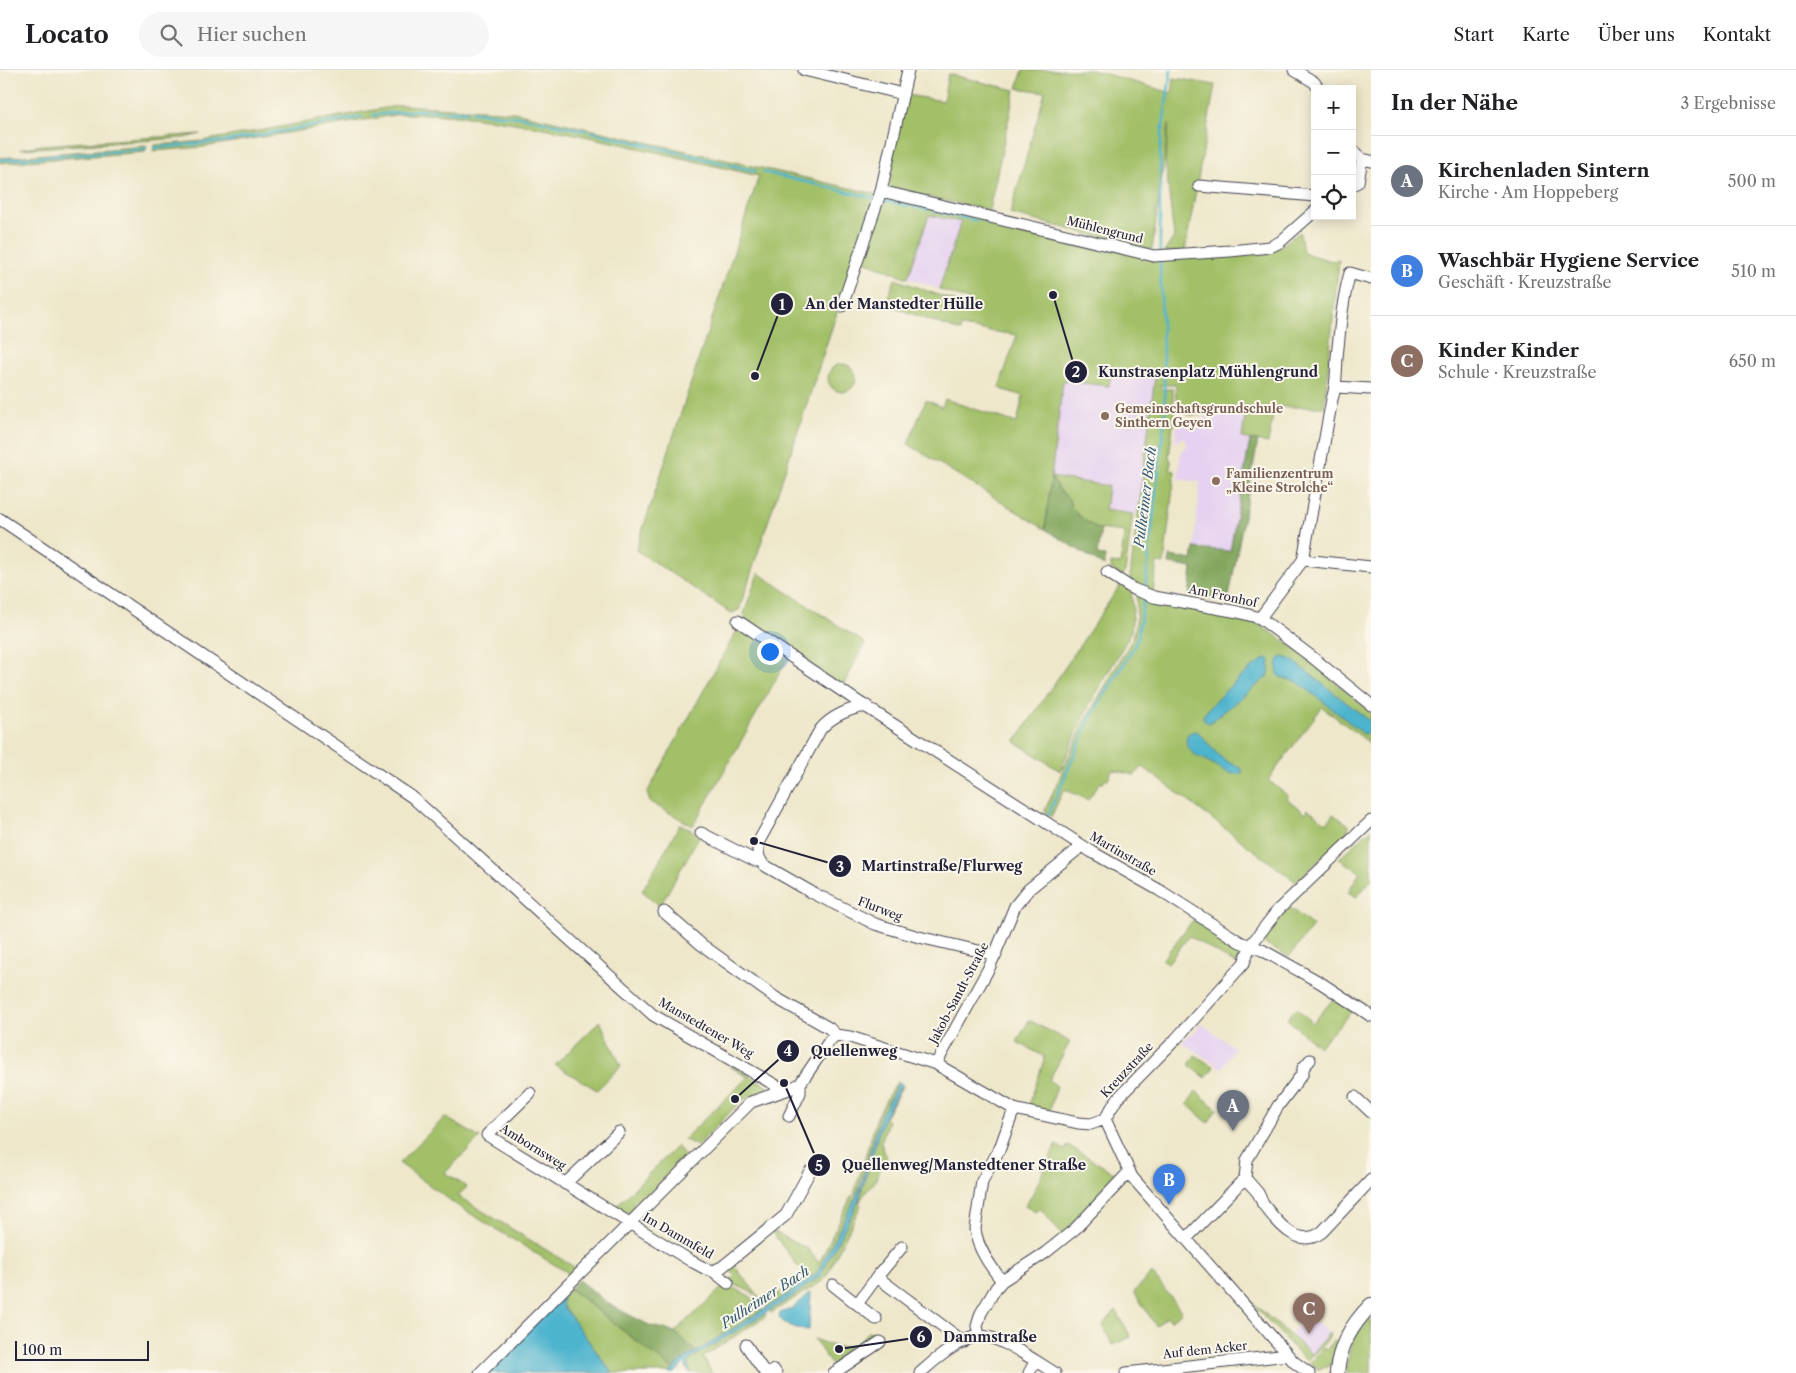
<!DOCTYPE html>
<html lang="de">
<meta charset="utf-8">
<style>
body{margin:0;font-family:"Libre Caslon Text",serif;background:#f6f6f6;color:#202124}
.controls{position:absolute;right:15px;top:15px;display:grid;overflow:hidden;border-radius:0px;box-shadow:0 2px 12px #0003}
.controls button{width:45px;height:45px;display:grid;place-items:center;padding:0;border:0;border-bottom:1px solid #e0e0e0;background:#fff;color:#202124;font:25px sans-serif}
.scale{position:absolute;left:15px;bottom:12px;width:134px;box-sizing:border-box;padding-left:5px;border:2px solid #22223b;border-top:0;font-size:14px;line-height:18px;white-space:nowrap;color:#22223b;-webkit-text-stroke:4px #fbf7ec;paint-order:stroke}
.you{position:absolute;left:769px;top:581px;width:18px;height:18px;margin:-12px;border:4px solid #fff;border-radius:50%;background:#1a73e8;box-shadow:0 0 0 8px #1a73e833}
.badge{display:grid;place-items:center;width:32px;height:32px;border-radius:50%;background:#db2777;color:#fff;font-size:16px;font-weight:700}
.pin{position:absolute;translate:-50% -41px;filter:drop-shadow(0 1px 2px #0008)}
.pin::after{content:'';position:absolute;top:26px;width:18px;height:15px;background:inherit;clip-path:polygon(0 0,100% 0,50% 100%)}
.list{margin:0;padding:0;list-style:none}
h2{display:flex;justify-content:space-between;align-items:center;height:65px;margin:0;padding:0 20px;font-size:21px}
h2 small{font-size:16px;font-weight:400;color:#757577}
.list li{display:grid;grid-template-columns:32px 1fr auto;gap:15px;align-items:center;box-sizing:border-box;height:90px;padding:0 20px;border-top:1px solid #e0e0e0}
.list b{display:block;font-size:19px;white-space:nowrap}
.list p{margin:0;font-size:16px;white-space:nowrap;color:#757577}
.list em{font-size:16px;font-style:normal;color:#757577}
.icon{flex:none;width:28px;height:28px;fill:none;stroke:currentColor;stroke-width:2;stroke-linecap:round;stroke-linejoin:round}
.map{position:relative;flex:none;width:1371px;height:1303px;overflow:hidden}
header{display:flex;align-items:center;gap:30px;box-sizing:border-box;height:70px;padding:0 25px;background:#fff;border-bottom:1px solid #e0e0e0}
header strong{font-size:24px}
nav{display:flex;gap:28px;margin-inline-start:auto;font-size:18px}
.search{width:350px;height:45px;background:#f6f6f6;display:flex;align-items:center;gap:12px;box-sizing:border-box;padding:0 18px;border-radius:28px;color:#757577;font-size:19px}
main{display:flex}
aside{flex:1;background:#fff}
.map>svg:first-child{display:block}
.built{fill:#e6d2f0}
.green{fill:#a2c067;stroke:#627151}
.forest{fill:#81a65c;stroke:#52644c}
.water{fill:#4eb4cd;stroke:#386b84}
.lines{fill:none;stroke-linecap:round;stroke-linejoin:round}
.stream{stroke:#4eb4cd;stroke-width:2.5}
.minor-casing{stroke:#414050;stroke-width:13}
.tertiary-casing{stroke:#414050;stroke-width:16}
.minor{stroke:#fff;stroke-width:11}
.tertiary{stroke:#fff;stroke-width:14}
.education-dot{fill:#8d6e63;stroke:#fbf7ec;stroke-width:2}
.labels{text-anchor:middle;stroke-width:4;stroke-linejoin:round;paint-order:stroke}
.street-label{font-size:12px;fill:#22223b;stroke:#fbf7ec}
.education-label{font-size:12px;font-weight:bold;fill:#785e54;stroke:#fbf7ec;text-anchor:start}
.water-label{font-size:14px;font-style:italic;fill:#345c75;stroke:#fbf7ec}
.leader{fill:none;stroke:#22223b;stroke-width:2}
.callout-dot{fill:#22223b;stroke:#fbf7ec;stroke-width:2}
.mark-label{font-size:15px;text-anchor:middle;font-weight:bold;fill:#fff}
.callout-label{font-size:14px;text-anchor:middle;font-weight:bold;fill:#22223b;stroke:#fbf7ec;stroke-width:4;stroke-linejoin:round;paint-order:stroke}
</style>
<header>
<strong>Locato</strong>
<div class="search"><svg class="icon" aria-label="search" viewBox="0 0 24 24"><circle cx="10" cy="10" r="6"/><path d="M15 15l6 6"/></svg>Hier suchen</div>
<nav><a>Start</a><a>Karte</a><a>Über uns</a><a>Kontakt</a></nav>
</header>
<main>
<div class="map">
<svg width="1371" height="1303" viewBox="0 0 1371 1303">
<rect width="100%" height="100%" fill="#fbf7ec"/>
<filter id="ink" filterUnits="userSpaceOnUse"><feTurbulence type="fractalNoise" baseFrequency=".02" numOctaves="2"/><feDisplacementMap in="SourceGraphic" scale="10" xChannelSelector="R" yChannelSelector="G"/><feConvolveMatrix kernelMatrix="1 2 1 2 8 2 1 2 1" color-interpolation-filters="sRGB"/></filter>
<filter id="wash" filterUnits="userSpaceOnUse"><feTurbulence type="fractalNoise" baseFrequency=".0096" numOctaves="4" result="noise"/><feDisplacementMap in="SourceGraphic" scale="20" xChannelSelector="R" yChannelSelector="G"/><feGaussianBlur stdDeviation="1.12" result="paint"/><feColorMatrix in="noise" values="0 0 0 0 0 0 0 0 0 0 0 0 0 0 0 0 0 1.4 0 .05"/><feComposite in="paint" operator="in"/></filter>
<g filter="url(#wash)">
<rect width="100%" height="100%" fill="#eee7ca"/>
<path class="built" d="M 929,145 L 961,152 L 939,219 L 908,208 Z
M 1111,300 L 1155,306 L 1139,444 L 1105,440 L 1108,416 L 1051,407 L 1063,311 L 1109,316 Z
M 1234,340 L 1246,340 L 1242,368 L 1250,370 L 1230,481 L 1194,478 L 1200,412 L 1178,409 L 1181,381 L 1187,376 L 1183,367 L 1175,373 L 1176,357 L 1207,347 L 1216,342 L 1229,342 Z
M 1202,954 L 1235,978 L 1222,998 L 1182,973 L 1185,968 L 1195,962 L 1200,955 Z
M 1307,1244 L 1329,1263 L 1311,1284 L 1289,1266 Z"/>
<path class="green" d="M 1023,0 L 1092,0 L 1172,23 L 1174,8 L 1215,15 L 1185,181 L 1164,182 L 1174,167 L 1165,90 L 1169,54 L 1152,180 L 1010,144 L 1045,22 L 1017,18 Z
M 948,4 L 1015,20 L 989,140 L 890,119 L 887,110 L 907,25 L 943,31 Z
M 402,35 L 514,42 L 876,124 L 739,540 L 731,543 L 636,480 L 759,106 C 696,92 634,76 570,63 C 514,52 459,43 401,44 L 203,77 L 153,81 L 155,75 L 202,71 Z
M 201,64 L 184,68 L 20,79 L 42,75 Z
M 147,76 L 145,82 L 0,93 L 0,88 Z
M 883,125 L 1139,184 L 1276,179 L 1300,162 L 1303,183 L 1333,191 L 1339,190 L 1324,337 L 1233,337 C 1226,340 1219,338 1213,341 C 1202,345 1183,350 1177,335 C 1175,329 1176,321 1176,315 L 1160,315 L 1161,319 L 1173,319 L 1173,337 L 1175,340 L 1169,387 L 1171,391 L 1170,400 L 1175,401 L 1164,494 L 1157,493 L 1153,522 L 1132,512 L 1130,507 L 1155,306 L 1111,300 L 1109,316 L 1063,311 L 1051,407 L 1108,416 L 1105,440 L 1133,444 L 1125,502 L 1122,506 L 1111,499 L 1111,493 L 1120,494 L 1125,462 L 1097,459 L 1079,446 L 1071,438 L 1069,429 L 1061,422 L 1052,408 L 1045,459 L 908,374 L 926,330 L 942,337 L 945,329 L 1017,353 L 1023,326 L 1001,319 L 999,317 L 1017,265 L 961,257 L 960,261 L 885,234 L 895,209 L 968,236 L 970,231 L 939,219 L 961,152 L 929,145 L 908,208 L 861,190 Z
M828 308a14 14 0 1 1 28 0a14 14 0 1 1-28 0Z
M 1246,340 L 1274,340 L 1268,373 L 1242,368 Z
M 758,503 L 865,573 L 843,616 L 748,554 L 744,544 Z
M 1121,514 L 1131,520 L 1133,539 L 1131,563 L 1087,639 L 1060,701 L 1015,672 Z
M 1137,524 L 1251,550 L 1291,575 L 1371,642 L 1371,674 L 1322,637 L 1268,710 L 1288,726 L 1286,728 L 1305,743 L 1308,739 L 1327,753 L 1333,744 L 1349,755 L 1347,764 L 1296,812 L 1143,697 L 1135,705 C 1127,704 1117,700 1112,700 L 1108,710 L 1106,709 L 1102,714 L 1100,712 L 1088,730 L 1064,719 L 1051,747 L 1046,743 L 1045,740 L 1086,649 L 1133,568 L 1136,555 Z
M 745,560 L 788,588 L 693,756 L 650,732 L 647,723 L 736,562 Z
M 680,754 L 700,765 L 660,836 L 642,821 Z
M 1371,759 L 1371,810 L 1357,827 L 1348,822 L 1360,802 L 1339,789 Z
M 1289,837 L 1313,856 L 1289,887 L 1266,875 L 1263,870 L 1281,845 Z
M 1193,850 L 1237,879 L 1239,888 L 1236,894 L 1189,866 L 1168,893 L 1162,890 Z
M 1333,929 L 1352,941 L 1319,977 L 1287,949 L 1296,938 L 1313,953 Z
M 1029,950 L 1070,972 L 1049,1010 L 1057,1016 L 1049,1042 L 1028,1038 L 1045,987 L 1017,972 Z
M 600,951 L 621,996 L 597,1020 L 555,995 Z
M 1195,985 L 1214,997 L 1206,1008 L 1189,995 Z
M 731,995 L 769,1017 L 768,1020 L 742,1030 L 697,1076 L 684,1069 L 748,1007 L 729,996 Z
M 897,1012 L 899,1012 L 880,1047 L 856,1127 L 854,1124 L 877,1047 L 888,1026 Z
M 902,1014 L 903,1015 L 885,1048 L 888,1051 L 881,1073 L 887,1088 C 880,1095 880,1100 876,1109 C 873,1117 864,1121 860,1132 L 859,1130 L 883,1049 Z
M 1196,1021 L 1217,1039 L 1208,1053 L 1187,1034 Z
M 445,1047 L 480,1068 L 445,1103 L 467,1117 L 458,1126 L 579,1200 L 573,1206 L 458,1136 L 399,1093 Z
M 1056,1075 L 1065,1080 L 1068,1075 L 1119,1106 L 1062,1165 L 1040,1138 L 1035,1142 L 1025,1135 L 1031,1127 Z
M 677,1076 L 686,1087 L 641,1131 L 638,1128 L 633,1133 L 636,1136 L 626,1147 L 613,1139 Z
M 852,1125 L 855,1129 L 817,1203 L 790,1223 L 767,1237 L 763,1233 L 806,1207 L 772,1162 L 773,1161 L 808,1179 L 819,1193 Z
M 858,1132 L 861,1135 L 826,1207 L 821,1212 L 771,1243 L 769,1240 L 793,1226 L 820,1206 Z
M 732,1193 L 760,1228 L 751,1222 L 729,1212 L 735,1206 L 728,1199 Z
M 1152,1203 L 1182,1242 L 1170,1251 L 1167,1247 L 1156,1256 L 1134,1222 Z
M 726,1214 L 750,1226 L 762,1240 L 696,1282 L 675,1262 Z
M 570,1219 L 672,1298 L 673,1300 L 670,1303 L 612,1303 L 562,1235 L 562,1226 Z
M 1245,1226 L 1311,1284 L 1329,1263 L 1331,1264 L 1325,1273 L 1306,1291 Z
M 1116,1240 L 1131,1267 L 1112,1275 L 1103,1255 Z
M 764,1243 L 766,1246 L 703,1287 L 712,1303 L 691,1303 L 688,1297 L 689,1290 Z
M 1371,1247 L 1371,1303 L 1346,1303 C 1349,1275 1353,1268 1371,1247 Z
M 868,1262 L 873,1262 L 875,1268 L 832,1296 L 814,1269 C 828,1274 843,1282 857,1273 C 862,1270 864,1265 868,1262 Z
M 1333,1270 L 1337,1272 L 1332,1291 L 1329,1296 L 1319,1299 L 1309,1294 L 1323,1278 L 1327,1280 Z"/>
<path class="forest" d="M 1250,370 L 1258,371 L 1228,532 L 1189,527 L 1192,498 L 1169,494 L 1170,486 L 1192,490 L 1194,478 L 1230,481 Z
M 1051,407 L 1061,422 L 1069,429 L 1071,438 L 1079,446 L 1097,459 L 1101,459 L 1097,485 L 1105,486 L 1104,496 L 1045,459 Z
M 578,1210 L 612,1236 L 649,1255 L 675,1262 L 696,1282 L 680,1292 L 673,1300 L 570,1219 Z"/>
<path class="water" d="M 1282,587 L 1291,589 L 1371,652 L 1371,662 L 1364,664 L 1298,612 L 1280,607 C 1276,601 1275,591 1282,587 Z
M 1268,588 L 1270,590 L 1269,603 L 1267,607 L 1211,652 L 1208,653 L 1204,650 L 1203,646 C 1211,633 1254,592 1268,588 Z
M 1194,661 L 1198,662 L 1219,686 L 1230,693 L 1242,699 L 1242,703 C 1230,707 1223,699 1213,694 C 1202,688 1180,681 1188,664 Z
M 899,1012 L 902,1014 L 883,1049 L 858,1132 L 820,1206 L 793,1226 L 689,1290 L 688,1297 L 691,1303 L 686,1299 L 686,1292 L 675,1303 L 670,1303 L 680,1292 L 790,1223 L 817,1203 L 855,1129 L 861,1116 L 880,1047 Z
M 811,1222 L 809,1260 C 800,1260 785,1255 779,1248 L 780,1243 L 793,1238 Z
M 562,1226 L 562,1235 L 612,1303 L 485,1303 Z"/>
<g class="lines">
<path class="stream" d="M 472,42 L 521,47 L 586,61
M 373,45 L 417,40 L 467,42
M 592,62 L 756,101
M 154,78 L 226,71 L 362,47
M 0,90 L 146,79
M 763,102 L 874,128
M 883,130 L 928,140
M 933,141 L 978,151
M 985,152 L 1008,157
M 1013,159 L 1059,169
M 1160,182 L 1160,78 L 1171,0
M 1145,521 L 1165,343 L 1160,190
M 1048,745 L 1091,647 L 1134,577 L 1138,566 L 1144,526"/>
</g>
</g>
<g filter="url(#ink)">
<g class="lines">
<g class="minor-casing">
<path id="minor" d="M 804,0 L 903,24
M 1294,0 L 1314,12 L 1319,19
M 1352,80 L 1362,89 L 1371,91
M 1352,115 L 1358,112 L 1362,89
M 1199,116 L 1315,126
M 881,121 L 1154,186 L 1230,181 L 1270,177 L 1280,172 L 1315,141
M 842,236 L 881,121 L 908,0
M 1336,317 L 1371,319
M 0,449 L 412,727 L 653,945 L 784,1020
M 1303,490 L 1371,497
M 1107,502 L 1133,519 L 1154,527 L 1238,542 L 1260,548 L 1312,587 L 1371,635
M 1260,548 L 1303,490 L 1332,329 C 1337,315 1336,302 1337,287 C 1340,259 1342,231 1350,203 L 1371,209
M 738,551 L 857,631 L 1092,782 L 1159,820 L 1240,872 L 1262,880 L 1321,913 L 1371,946
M 867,636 C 850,638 830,647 820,660 L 759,771 C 757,780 757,788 764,795 L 811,822 L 875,854 L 919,867 L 996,885
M 701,763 L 756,791 L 759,789
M 664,842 L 702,875 L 776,928 L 829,958 L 836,965
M 936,994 L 990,896 L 1015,836 L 1029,819 L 1082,776
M 530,1023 L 487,1065 L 691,1191 L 706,1199 L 713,1201 L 728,1213
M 1355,1027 L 1371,1042
M 789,1046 L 800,1023 L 800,1014
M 1105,1049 L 1117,1029 L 1175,970 L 1244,893 L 1250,876 L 1278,840 L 1371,751
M 1105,1049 L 1132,1107 L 1294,1292 L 1309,1303
M 1245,1108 C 1249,1113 1254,1118 1258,1123 C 1260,1126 1261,1130 1263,1134 C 1277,1152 1298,1180 1322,1162 L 1371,1110
M 565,1114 L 619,1062
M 1186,1169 L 1245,1108 L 1247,1090 L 1278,1036 L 1303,1003 L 1303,998 L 1310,990
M 902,1177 L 877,1207 L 964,1272
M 713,1201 L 722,1197 L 786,1145 L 810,1101
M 1002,1211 C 991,1197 977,1178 975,1159 L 982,1111 L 1000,1078 L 1014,1039
M 833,1215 L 857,1234
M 876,1249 L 857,1234 L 877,1207
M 979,1266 L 977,1256 L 981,1243 L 996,1218 L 1002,1211 L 1045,1183 L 1075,1159 L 1129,1102
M 746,1275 L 765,1303
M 480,1303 L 751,1032 L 792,1018 L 800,1014 L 830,970 L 836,965 L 850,967 L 936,994 L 1014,1039 L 1078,1053 L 1091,1054 L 1105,1049
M 769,1303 L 774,1300 L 776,1303
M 834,1303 L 880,1272
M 920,1303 C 933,1291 961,1268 979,1266 C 998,1264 1038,1293 1055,1303
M 1029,1303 L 1035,1292
M 1126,1303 L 1288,1285"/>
</g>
<g class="tertiary-casing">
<path id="tertiary" d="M 1337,1303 C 1339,1275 1352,1254 1371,1235"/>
</g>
<use href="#minor" class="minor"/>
<use href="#tertiary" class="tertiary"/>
</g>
</g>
<g class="education-dot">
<circle cx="1105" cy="346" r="5"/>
<circle cx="1216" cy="411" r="5"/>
</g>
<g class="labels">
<g class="street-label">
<text transform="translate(1105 160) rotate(14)" y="4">Mühlengrund</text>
<text transform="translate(1223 526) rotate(12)" y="4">Am Fronhof</text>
<text transform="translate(1123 784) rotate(30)" y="4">Martinstraße</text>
<text transform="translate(880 839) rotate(21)" y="4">Flurweg</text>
<text transform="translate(959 923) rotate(-62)" y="4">Jakob-Sandt-Straße</text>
<text transform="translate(706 958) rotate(30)" y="4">Manstedtener Weg</text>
<text transform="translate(1127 1000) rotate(-47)" y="4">Kreuzstraße</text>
<text transform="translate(533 1077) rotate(32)" y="4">Ambornsweg</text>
<text transform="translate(678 1166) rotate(30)" y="4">Im Dammfeld</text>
<text transform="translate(1205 1280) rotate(-6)" y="4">Auf dem Acker</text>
</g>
<g class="education-label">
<text x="1115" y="343">Gemeinschaftsgrundschule<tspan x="1115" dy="14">Sinthern Geyen</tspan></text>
<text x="1226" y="408">Familienzentrum<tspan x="1226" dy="14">„Kleine Strolche“</tspan></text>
</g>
<g class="water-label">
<text transform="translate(1145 427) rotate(-83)" y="5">Pulheimer Bach</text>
<text transform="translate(765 1227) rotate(-33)" y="5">Pulheimer Bach</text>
</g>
</g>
<path class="leader" d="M755 306L782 234M1053 225L1076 302M754 771L840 796M735 1029L788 981M784 1013L819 1095M839 1279L921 1267"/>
<g class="callout-dot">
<circle cx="755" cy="306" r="5"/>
<circle cx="1053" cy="225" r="5"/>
<circle cx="754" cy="771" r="5"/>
<circle cx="735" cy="1029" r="5"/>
<circle cx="784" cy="1013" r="5"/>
<circle cx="839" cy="1279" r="5"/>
<circle cx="782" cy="234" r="12"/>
<circle cx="1076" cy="302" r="12"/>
<circle cx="840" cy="796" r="12"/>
<circle cx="788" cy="981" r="12"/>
<circle cx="819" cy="1095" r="12"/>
<circle cx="921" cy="1267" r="12"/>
</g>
<g class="mark-label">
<text x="782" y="240">1</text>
<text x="1076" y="307">2</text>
<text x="840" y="802">3</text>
<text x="788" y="986">4</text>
<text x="819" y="1101">5</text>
<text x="921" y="1272">6</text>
</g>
<g class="callout-label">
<text x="894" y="239">An der Manstedter Hülle</text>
<text x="1208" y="307">Kunstrasenplatz Mühlengrund</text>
<text x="942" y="801">Martinstraße/Flurweg</text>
<text x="854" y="986">Quellenweg</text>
<text x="964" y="1100">Quellenweg/Manstedtener Straße</text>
<text x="990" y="1272">Dammstraße</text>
</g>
</svg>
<div class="controls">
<button>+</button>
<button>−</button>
<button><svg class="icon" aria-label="locate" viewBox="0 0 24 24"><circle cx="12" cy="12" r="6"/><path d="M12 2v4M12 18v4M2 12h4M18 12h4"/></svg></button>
</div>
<div class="scale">100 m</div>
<div class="you"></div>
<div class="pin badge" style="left:1233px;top:1061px;background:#6b7280">A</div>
<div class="pin badge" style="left:1169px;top:1135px;background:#3f7fe0">B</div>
<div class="pin badge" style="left:1309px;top:1264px;background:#8d6e63">C</div>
</div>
<aside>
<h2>In der Nähe<small>3 Ergebnisse</small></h2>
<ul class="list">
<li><span class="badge" style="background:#6b7280">A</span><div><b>Kirchenladen Sintern</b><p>Kirche · Am Hoppeberg</p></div><em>500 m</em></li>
<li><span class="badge" style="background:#3f7fe0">B</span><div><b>Waschbär Hygiene Service</b><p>Geschäft · Kreuzstraße</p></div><em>510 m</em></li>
<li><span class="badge" style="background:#8d6e63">C</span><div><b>Kinder Kinder</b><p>Schule · Kreuzstraße</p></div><em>650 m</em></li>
</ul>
</aside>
</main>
